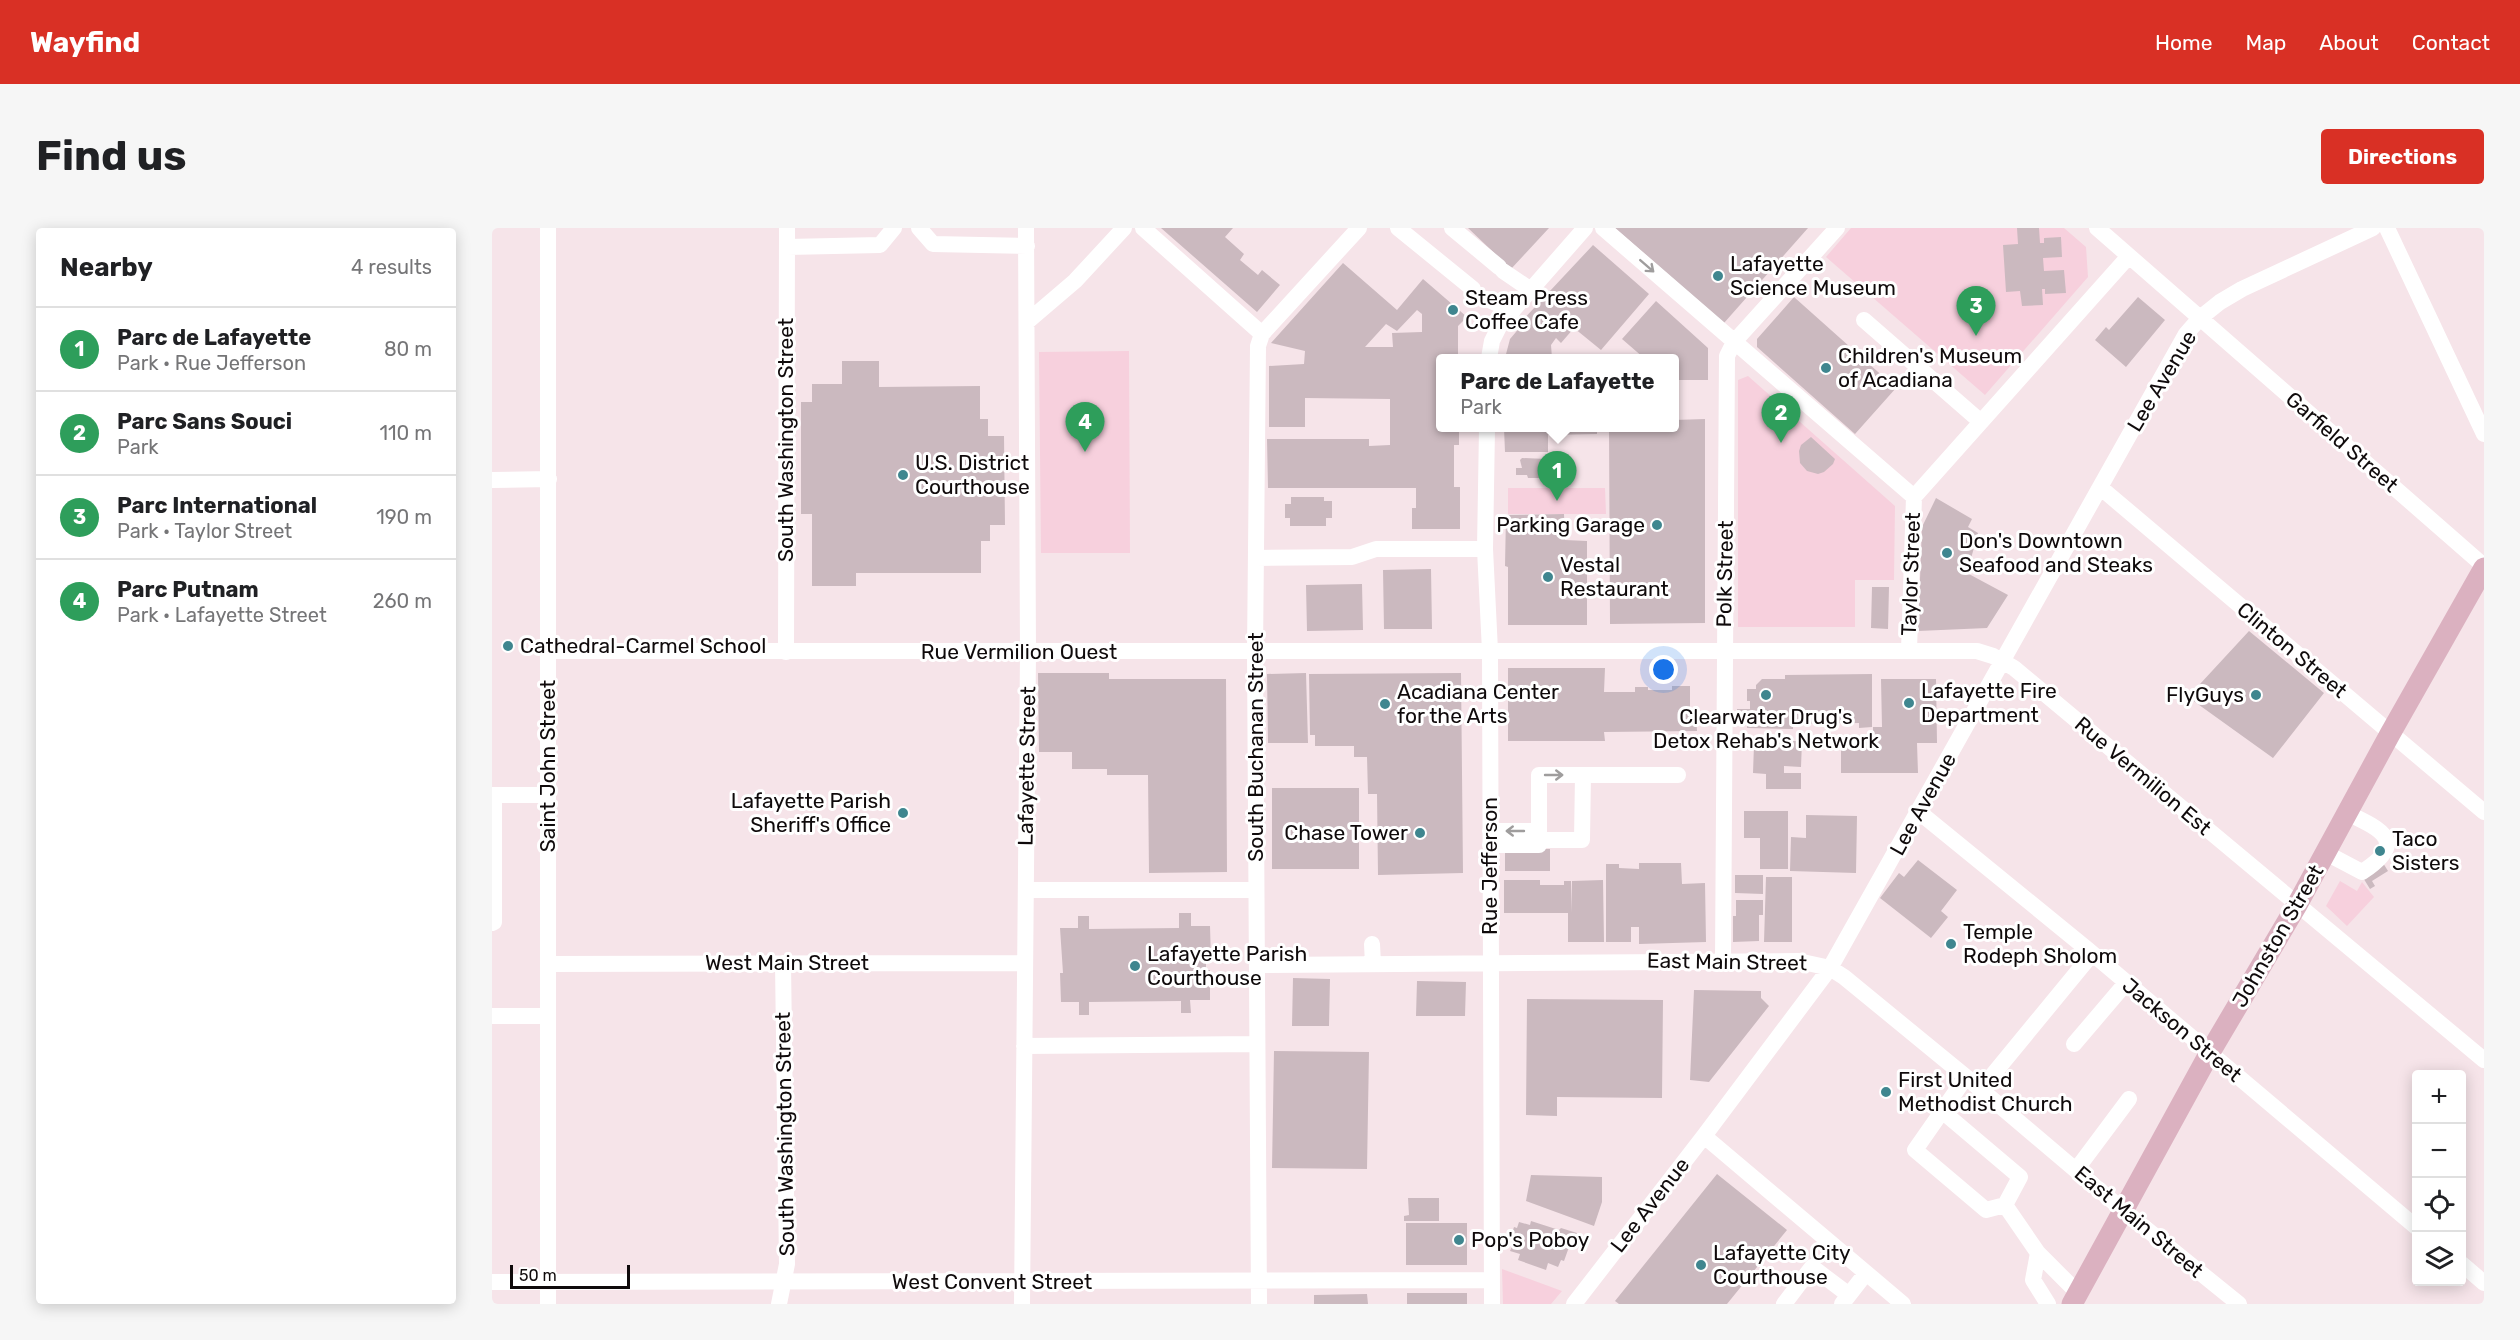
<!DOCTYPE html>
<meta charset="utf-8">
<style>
body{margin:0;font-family:Rubik,sans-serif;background:#f6f6f6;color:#202124}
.controls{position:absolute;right:18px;bottom:18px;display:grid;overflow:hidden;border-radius:6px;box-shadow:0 3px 15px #0003}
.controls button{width:54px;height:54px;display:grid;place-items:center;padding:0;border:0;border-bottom:2px solid #e0e0e0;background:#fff;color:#202124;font:30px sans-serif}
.scale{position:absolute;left:18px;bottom:15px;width:120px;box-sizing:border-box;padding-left:6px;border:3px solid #0f0a0b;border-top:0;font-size:16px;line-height:21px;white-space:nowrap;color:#0f0a0b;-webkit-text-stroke:4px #fff;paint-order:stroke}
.you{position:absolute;left:1172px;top:442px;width:21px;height:21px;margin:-15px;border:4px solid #fff;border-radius:50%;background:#1a73e8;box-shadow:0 0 0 9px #1a73e833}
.badge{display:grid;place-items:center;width:39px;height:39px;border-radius:50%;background:#d93025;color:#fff;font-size:20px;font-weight:700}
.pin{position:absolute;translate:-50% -50px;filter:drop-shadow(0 2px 3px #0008)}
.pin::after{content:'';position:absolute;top:32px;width:21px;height:18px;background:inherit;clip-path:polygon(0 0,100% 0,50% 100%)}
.popup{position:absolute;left:944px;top:126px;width:243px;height:78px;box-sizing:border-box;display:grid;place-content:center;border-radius:6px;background:#fff;filter:drop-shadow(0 2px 4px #0005);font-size:20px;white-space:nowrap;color:#757577}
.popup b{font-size:22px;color:#202124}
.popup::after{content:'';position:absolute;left:50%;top:100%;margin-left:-12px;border:12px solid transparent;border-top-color:#fff}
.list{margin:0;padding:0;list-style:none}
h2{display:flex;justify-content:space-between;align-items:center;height:78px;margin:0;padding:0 24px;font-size:26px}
h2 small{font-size:20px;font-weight:400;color:#757577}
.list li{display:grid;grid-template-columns:39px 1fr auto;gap:18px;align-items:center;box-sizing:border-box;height:84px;padding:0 24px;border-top:2px solid #e0e0e0}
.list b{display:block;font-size:22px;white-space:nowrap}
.list p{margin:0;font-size:20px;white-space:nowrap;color:#757577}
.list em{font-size:20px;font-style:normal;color:#757577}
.icon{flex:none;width:33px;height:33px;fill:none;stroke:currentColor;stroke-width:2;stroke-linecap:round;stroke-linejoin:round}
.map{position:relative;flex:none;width:1992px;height:1076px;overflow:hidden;border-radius:6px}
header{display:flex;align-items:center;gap:36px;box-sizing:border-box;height:84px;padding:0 30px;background:#d93025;color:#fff}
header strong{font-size:28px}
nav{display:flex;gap:33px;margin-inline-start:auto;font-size:21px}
.intro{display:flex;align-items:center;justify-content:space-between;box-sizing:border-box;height:144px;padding:0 36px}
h1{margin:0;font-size:42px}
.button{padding:15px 27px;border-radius:6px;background:#d93025;color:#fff;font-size:21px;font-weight:700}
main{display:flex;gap:36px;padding:0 36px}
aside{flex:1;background:#fff;border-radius:6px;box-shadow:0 3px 15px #0003}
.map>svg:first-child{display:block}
.green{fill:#f7d0dd}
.building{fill:#cbb9bf;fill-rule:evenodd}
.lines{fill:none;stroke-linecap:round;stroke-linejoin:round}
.minor{stroke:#fff;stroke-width:16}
.major{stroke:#dbb1c0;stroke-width:21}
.oneway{stroke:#9f9d9d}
.poi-dot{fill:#3f868f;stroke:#fff;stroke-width:2}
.labels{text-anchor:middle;stroke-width:6;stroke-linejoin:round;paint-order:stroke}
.poi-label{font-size:21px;fill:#0f0a0b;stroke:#fff;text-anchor:start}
.street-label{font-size:21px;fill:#0f0a0b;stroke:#fff}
</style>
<header>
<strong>Wayfind</strong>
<nav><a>Home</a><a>Map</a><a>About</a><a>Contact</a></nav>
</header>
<div class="intro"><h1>Find us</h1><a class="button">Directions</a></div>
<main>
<aside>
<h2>Nearby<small>4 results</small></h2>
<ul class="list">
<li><span class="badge" style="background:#2e9e5b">1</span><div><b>Parc de Lafayette</b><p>Park · Rue Jefferson</p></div><em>80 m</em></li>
<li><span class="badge" style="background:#2e9e5b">2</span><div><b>Parc Sans Souci</b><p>Park</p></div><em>110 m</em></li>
<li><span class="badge" style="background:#2e9e5b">3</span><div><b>Parc International</b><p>Park · Taylor Street</p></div><em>190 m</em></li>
<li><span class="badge" style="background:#2e9e5b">4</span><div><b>Parc Putnam</b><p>Park · Lafayette Street</p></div><em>260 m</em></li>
</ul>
</aside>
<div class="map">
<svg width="1992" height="1076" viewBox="0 0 1992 1076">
<rect width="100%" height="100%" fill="#f6e4e9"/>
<path class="green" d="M 1359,0 L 1572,0 L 1594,19 L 1596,49 L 1493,167 L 1334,29 Z
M 637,123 L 638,325 L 549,325 L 547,124 Z
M 1256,148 L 1403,278 L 1402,352 L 1363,352 L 1363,399 L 1246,399 L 1246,152 Z
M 1016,260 L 1113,260 L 1114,286 L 1016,286 Z
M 1848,653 L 1865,663 L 1870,654 L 1882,669 L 1855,698 L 1834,678 Z
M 1010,1041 L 1070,1063 L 1059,1076 L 1011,1076 Z"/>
<path class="building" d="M 669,0 L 741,0 L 733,9 L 752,26 L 748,32 L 766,47 L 770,42 L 788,57 L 765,84 Z
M 976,0 L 1057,0 L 1019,41 Z
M 1123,0 L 1316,0 L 1232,95 Z
M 1525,0 L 1547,0 L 1548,15 L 1552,15 L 1552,10 L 1569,9 L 1570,29 L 1551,30 L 1552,43 L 1572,42 L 1574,65 L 1553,66 L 1553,61 L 1550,61 L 1551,77 L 1530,78 L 1528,63 L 1514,64 L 1511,17 L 1526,16 Z
M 1101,17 L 1157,66 L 1109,122 L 1082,100 L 1069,115 L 1064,110 L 1059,117 L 1060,130 L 1013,130 L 1018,111 L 1029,98 L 1027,96 Z
M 851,35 L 905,82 L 931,51 L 975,89 L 966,98 L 966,130 L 948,130 L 948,200 L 967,200 L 967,217 L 962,217 L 962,259 L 968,259 L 968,301 L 920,301 L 920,280 L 924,280 L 924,260 L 776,260 L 775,211 L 877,211 L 877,218 L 898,217 L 898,171 L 813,170 L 813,199 L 777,199 L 777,138 L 812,136 L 813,123 L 779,115 ZM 925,82 L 930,86 L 930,104 L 900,105 L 901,119 L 873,119 L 894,96 L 905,103 Z
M 1302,69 L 1404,160 L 1363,206 L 1265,119 L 1265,111 Z
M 1646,69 L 1673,92 L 1634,139 L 1603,112 L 1614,99 L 1617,102 Z
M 1164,73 L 1216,120 L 1216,152 L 1182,152 L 1182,130 L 1152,130 L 1130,111 Z
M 350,133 L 387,133 L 387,159 L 488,158 L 488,191 L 496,191 L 496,208 L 512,208 L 513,297 L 498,297 L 498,313 L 489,313 L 489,345 L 364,345 L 364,358 L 320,358 L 320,286 L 309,286 L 309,174 L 320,174 L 320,156 L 350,156 Z
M 1213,191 L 1213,395 L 1118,396 L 1117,200 L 1182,200 L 1182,192 Z
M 1012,200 L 1105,200 L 1105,206 L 1056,207 L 1056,224 L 1013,224 Z
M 1319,209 L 1343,231 L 1341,236 L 1332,244 L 1326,246 L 1315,243 L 1308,235 L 1307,223 L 1309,217 Z
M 1030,230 L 1055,231 L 1055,250 L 1036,250 L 1035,247 L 1024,247 L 1024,240 L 1030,240 L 1028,232 Z
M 799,269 L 832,269 L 832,273 L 840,273 L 840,290 L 834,290 L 834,298 L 798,298 L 798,290 L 793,290 L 793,276 L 799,276 Z
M 1444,270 L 1480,291 L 1476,299 L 1486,305 L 1475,345 L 1516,367 L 1495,400 L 1426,403 L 1430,299 Z
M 1072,286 L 1073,312 L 1095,313 L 1095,397 L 1016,397 L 1016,339 L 1013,338 L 1014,287 Z
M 939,341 L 940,401 L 892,401 L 891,342 Z
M 870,356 L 871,402 L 815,403 L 814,357 Z
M 1380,359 L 1397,359 L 1396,401 L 1379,400 Z
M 1757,403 L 1832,465 L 1781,530 L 1696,469 Z
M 1016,440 L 1113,440 L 1112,464 L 1143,464 L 1143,459 L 1156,459 L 1156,462 L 1180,462 L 1180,458 L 1198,458 L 1198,485 L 1204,485 L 1205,503 L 1112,504 L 1113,513 L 1016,513 Z
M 546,445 L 617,445 L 617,451 L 734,451 L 735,644 L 657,645 L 656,547 L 615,547 L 615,541 L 580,541 L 580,524 L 547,524 Z
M 814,445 L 816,515 L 776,515 L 775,446 Z
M 969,445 L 971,645 L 886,647 L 885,566 L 876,566 L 875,529 L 862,529 L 862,518 L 823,518 L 823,507 L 818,507 L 817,446 Z
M 1380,446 L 1380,499 L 1367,500 L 1367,495 L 1301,496 L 1301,501 L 1255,500 L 1255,494 L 1245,493 L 1245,481 L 1258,481 L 1258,473 L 1255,473 L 1255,461 L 1264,461 L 1264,457 L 1270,451 L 1293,451 L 1293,447 Z
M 1389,451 L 1444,451 L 1445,515 L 1425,515 L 1426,545 L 1349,545 L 1349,508 L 1381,507 L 1381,499 L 1390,499 Z
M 1277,510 L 1285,510 L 1284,515 L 1291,515 L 1291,513 L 1310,513 L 1309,539 L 1292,538 L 1292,545 L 1309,545 L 1309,561 L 1274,561 L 1274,546 L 1261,545 L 1262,517 L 1276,517 Z
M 780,560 L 867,560 L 867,641 L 780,641 Z
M 1252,583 L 1296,583 L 1296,641 L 1268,641 L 1268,610 L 1252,610 Z
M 1314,587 L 1365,588 L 1364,645 L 1298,643 L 1299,609 L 1314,610 Z
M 1013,621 L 1058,621 L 1058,643 L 1013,643 Z
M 1426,632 L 1465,662 L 1449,683 L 1456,689 L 1439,710 L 1388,670 L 1407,645 L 1412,649 Z
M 1147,635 L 1189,635 L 1190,656 L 1213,655 L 1214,714 L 1147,716 L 1147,699 L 1139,699 L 1139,714 L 1114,714 L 1114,636 L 1127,636 L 1127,640 L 1147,641 Z
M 1891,635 L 1896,643 L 1880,653 L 1883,658 L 1878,661 L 1870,648 Z
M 1243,647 L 1271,647 L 1271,666 L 1243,665 Z
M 1274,649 L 1300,649 L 1300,714 L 1272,714 Z
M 1012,652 L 1048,652 L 1048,657 L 1072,657 L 1072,653 L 1079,653 L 1079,685 L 1080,653 L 1111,652 L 1112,714 L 1076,714 L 1076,685 L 1012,685 Z
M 1244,672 L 1271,672 L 1271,687 L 1267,687 L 1267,713 L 1241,714 L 1241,688 L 1244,688 Z
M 687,685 L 699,685 L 699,698 L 718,698 L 719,733 L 714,733 L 714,742 L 718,742 L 718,772 L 698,772 L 699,785 L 689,785 L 689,773 L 597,774 L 597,787 L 587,787 L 587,774 L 569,774 L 568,745 L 571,745 L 568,700 L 586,700 L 586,688 L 597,688 L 597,701 L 687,700 Z
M 801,750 L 838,751 L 837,798 L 800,798 Z
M 925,753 L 974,754 L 973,788 L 924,788 Z
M 1202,762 L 1269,763 L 1269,770 L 1277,778 L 1217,854 L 1198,852 Z
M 1035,771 L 1171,772 L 1170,870 L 1065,869 L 1065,888 L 1034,887 Z
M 782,823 L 877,824 L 875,941 L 780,940 Z
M 1225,946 L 1295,1002 L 1235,1076 L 1127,1076 L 1123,1073 Z
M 1039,947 L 1110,949 L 1110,974 L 1102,998 L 1034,973 Z
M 916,970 L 947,970 L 947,993 L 912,993 L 912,988 L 917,987 Z
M 1039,993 L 1067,1002 L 1069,1000 L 1085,1005 L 1082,1013 L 1076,1011 L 1074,1018 L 1077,1019 L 1072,1033 L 1069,1032 L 1066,1039 L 1056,1035 L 1054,1042 L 1026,1032 L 1028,1026 L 1018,1023 L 1021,1016 L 1017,1014 L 1022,999 L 1025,1000 L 1027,994 L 1038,997 Z
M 914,995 L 975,995 L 975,1037 L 914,1037 Z
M 915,1065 L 975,1065 L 975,1076 L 915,1076 Z
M 875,1066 L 876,1076 L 822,1076 L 822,1067 Z"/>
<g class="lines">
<path class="minor" d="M 427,0 L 441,16 L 535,18
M 651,0 L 770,106
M 906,0 L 981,61
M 960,0 L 1007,39
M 1111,0 L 1422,269
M 1605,0 L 1992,338
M 1895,0 L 1992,206
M 295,19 L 388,17 L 402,0
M 1011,43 L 1039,62
M 995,71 L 1021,83
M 1372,92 L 1489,194
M 535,94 L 583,53 L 632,0
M 997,130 L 1000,113 L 1008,97 L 1093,0
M 995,200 L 993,321 L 998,423 L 1000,1076
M 0,252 L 57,251
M 1609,260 L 1992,584
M 764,330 L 860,329 L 884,321 L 993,321
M 1417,422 L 1422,269 L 1637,28
M 56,423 L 1485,423 L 1501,428 L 1522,440 L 1992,832
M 294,424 L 295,0
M 1091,547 L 1186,547
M 0,567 L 56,567
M 1427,584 L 1595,721 L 1924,999
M 998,603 L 1047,603
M 998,617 L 1047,617 L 1047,547 L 1091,547 L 1090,612 L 1047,612
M 1834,625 L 1870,644 C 1916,614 1891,602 1855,585
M 534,662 L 764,662
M 0,695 L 2,694 L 2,567
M 880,716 L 881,736
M 1231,732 L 1235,128 L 1242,114 L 1345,0
M 56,736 L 533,735
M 765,737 L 1306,733 L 1338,740 L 1352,749 L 1474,849 L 1632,983 L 1747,1076
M 0,788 L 56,788
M 1582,816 L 1634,755
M 532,818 L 765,816
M 1489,861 L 1600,726
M 1450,883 L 1528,949 L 1513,977 L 1494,982 L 1423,922 L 1474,849
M 1212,908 L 1411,1076
M 1584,942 L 1637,871
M 1513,977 L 1546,1025 L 1586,1065
M 1546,1025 L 1541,1052 L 1556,1076
M 1970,1036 L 1992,1055
M 0,1054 L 999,1052
M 56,1076 L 56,0
M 287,1076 L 295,1036 L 291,735
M 530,1076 L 536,425 L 534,0
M 767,1076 L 763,424 L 766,118 L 770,106 L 867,0
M 1082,1076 L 1212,908 L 1338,740 L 1694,106 L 1708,90 L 1728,74 L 1750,61 L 1881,0
M 1292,1076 L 1320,1039 L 1357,1067
M 1350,1076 L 1374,1045"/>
<path class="major" d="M 1580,1076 L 1717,826 L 1805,677 L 1898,506 L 1992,340"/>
</g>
<defs><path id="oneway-shaft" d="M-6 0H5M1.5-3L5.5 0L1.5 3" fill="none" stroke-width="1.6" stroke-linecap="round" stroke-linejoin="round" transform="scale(1.5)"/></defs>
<g class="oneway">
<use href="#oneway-shaft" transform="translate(1155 38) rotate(41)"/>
<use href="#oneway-shaft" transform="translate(1062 547)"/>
<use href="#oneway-shaft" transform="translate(1023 603) rotate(180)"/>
</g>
<g class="poi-dot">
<circle cx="1226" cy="48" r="6"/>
<circle cx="961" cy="82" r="6"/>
<circle cx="1334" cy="140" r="6"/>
<circle cx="411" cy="247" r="6"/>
<circle cx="1165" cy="297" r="6"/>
<circle cx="1455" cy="325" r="6"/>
<circle cx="1056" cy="349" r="6"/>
<circle cx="16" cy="418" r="6"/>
<circle cx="1274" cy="467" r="6"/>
<circle cx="1764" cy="467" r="6"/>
<circle cx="1417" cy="475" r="6"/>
<circle cx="893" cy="476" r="6"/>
<circle cx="411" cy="585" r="6"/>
<circle cx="928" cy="605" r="6"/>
<circle cx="1888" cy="623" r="6"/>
<circle cx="1459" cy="716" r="6"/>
<circle cx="643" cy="738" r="6"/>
<circle cx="1394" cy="864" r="6"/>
<circle cx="967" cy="1012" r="6"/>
<circle cx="1209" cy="1037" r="6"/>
</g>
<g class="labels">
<g class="poi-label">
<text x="1238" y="43">Lafayette<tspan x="1238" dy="24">Science Museum</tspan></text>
<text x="973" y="77">Steam Press<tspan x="973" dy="24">Coffee Cafe</tspan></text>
<text x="1346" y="135">Children's Museum<tspan x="1346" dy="24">of Acadiana</tspan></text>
<text x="423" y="242">U.S. District<tspan x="423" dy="24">Courthouse</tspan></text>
<text x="1153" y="304" text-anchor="end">Parking Garage</text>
<text x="1467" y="320">Don's Downtown<tspan x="1467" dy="24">Seafood and Steaks</tspan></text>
<text x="1068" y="344">Vestal<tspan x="1068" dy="24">Restaurant</tspan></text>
<text x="28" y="425">Cathedral-Carmel School</text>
<text x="1429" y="470">Lafayette Fire<tspan x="1429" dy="24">Department</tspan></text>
<text x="905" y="471">Acadiana Center<tspan x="905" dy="24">for the Arts</tspan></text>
<text x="1752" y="474" text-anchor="end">FlyGuys</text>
<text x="1274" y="496" text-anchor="middle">Clearwater Drug's<tspan x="1274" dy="24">Detox Rehab's Network</tspan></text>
<text x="399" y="580" text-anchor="end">Lafayette Parish<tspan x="399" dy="24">Sheriff's Office</tspan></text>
<text x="916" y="612" text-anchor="end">Chase Tower</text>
<text x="1900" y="618">Taco<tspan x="1900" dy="24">Sisters</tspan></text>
<text x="1471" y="711">Temple<tspan x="1471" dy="24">Rodeph Sholom</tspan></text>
<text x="655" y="733">Lafayette Parish<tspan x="655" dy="24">Courthouse</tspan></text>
<text x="1406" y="859">First United<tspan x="1406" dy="24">Methodist Church</tspan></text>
<text x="979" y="1019">Pop's Poboy</text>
<text x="1221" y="1032">Lafayette City<tspan x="1221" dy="24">Courthouse</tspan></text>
</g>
<g class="street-label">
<text transform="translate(1670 153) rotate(-59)" y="7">Lee Avenue</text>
<text transform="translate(294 212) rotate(-90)" y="7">South Washington Street</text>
<text transform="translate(1850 214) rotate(41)" y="7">Garfield Street</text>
<text transform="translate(1233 346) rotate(-89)" y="7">Polk Street</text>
<text transform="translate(1419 346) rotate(-88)" y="7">Taylor Street</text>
<text transform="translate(1800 422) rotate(40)" y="7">Clinton Street</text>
<text x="527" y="431">Rue Vermilion Ouest</text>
<text transform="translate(764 519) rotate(-90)" y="7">South Buchanan Street</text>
<text transform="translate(56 538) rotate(-90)" y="7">Saint John Street</text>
<text transform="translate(535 538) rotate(-89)" y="7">Lafayette Street</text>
<text transform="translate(1651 548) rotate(40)" y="7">Rue Vermilion Est</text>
<text transform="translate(1431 576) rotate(-61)" y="7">Lee Avenue</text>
<text transform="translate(998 638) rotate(-90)" y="7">Rue Jefferson</text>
<text transform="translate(1786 708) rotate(-60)" y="7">Johnston Street</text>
<text transform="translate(1235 734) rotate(1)" y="7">East Main Street</text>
<text x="295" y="742">West Main Street</text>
<text transform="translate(1690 802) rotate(40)" y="7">Jackson Street</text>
<text transform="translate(293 906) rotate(-91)" y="7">South Washington Street</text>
<text transform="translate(1158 977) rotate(-52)" y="7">Lee Avenue</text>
<text transform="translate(1647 994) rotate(40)" y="7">East Main Street</text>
<text x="500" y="1061">West Convent Street</text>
</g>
</g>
</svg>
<div class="controls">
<button>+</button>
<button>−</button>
<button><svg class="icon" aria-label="locate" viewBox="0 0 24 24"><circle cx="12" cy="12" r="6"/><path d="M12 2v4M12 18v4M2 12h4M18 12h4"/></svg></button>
<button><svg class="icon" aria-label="layers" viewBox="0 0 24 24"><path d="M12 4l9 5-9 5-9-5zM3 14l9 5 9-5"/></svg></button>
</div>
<div class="scale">50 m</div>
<div class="you"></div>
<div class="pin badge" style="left:1065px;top:273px;background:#2e9e5b">1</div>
<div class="popup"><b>Parc de Lafayette</b>Park</div>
<div class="pin badge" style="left:1289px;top:215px;background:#2e9e5b">2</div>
<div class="pin badge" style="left:1484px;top:108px;background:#2e9e5b">3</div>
<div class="pin badge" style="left:593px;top:224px;background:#2e9e5b">4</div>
</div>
</main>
